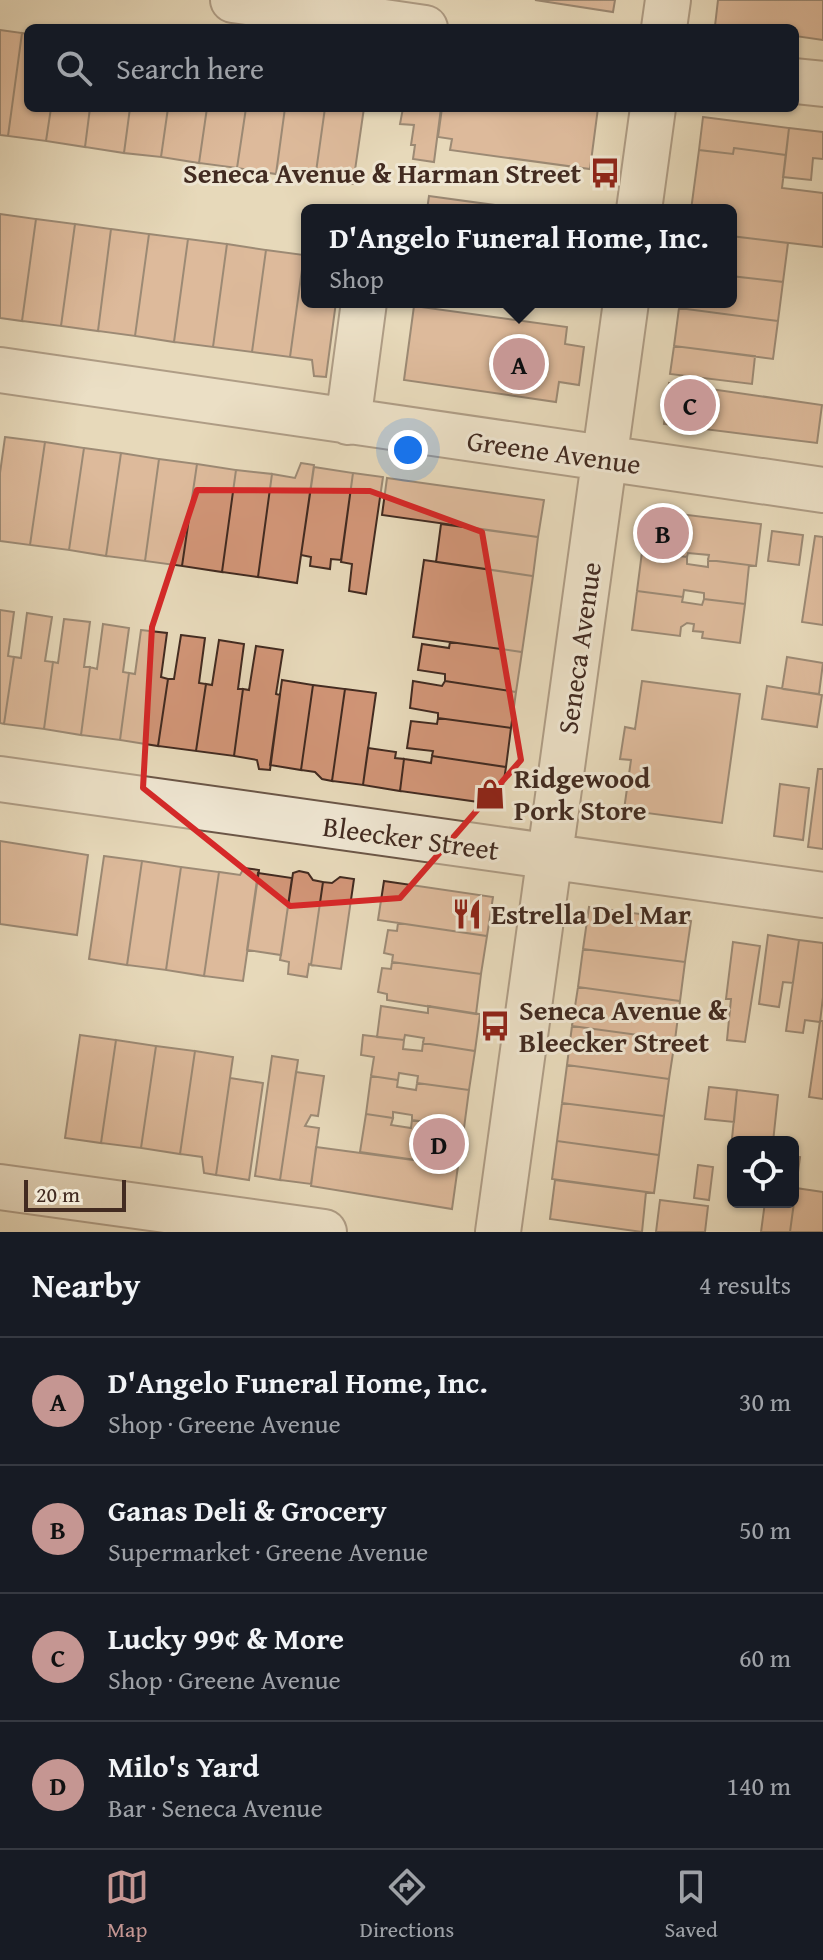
<!DOCTYPE html>
<meta charset="utf-8">
<style>
body{margin:0;font-family:"Gentium Book Plus",serif;background:#20242c;color:#f1f3f6}
.controls{position:absolute;right:24px;bottom:24px;display:grid;overflow:hidden;border-radius:12px;box-shadow:0 2px 6px #0004}
.controls button{width:72px;height:72px;display:grid;place-items:center;padding:0;border:0;border-bottom:2px solid #363941;background:#171b24;color:#f1f3f6;font:40px sans-serif}
.scale{position:absolute;left:24px;bottom:20px;width:102px;box-sizing:border-box;padding-left:8px;border:4px solid #422b21;border-top:0;font-size:22px;line-height:28px;white-space:nowrap;color:#422b21;-webkit-text-stroke:6px #efe6d2;paint-order:stroke}
.you{position:absolute;left:408px;top:450px;width:28px;height:28px;margin:-20px;border:6px solid #fff;border-radius:50%;background:#1a73e8;box-shadow:0 0 0 12px #1a73e833}
.badge{display:grid;place-items:center;width:52px;height:52px;border-radius:50%;background:#c59692;color:#111;font-size:26px;font-weight:700}
.pin{position:absolute;translate:-50% -50%;border:4px solid #fff;box-shadow:0 2px 8px #0006}
.popup{position:absolute;left:301px;top:204px;width:436px;height:104px;box-sizing:border-box;display:grid;place-content:center;border-radius:12px;background:#171b24;filter:drop-shadow(0 2px 6px #0005);font-size:26px;white-space:nowrap;color:#9ea1a6}
.popup b{font-size:30px;color:#f1f3f6}
.popup::after{content:'';position:absolute;left:50%;top:100%;margin-left:-16px;border:16px solid transparent;border-top-color:#171b24}
.list{margin:0;padding:0;list-style:none}
h2{display:flex;justify-content:space-between;align-items:center;height:104px;margin:0;padding:0 32px;font-size:34px}
h2 small{font-size:26px;font-weight:400;color:#9ea1a6}
.list li{display:grid;grid-template-columns:52px 1fr auto;gap:24px;align-items:center;box-sizing:border-box;height:128px;padding:0 32px;border-top:2px solid #363941}
.list b{display:block;font-size:30px;white-space:nowrap}
.list p{margin:0;font-size:26px;white-space:nowrap;color:#9ea1a6}
.list em{font-size:26px;font-style:normal;color:#9ea1a6}
.icon{flex:none;width:44px;height:44px;fill:none;stroke:currentColor;stroke-width:2;stroke-linecap:round;stroke-linejoin:round}
.map{position:relative;flex:none;width:823px;height:1232px;overflow:hidden}
.search{position:absolute;background:#171b24;box-shadow:0 2px 6px #0004;left:24px;right:24px;top:24px;height:88px;display:flex;align-items:center;gap:20px;box-sizing:border-box;padding:0 28px;border-radius:12px;color:#9ea1a6;font-size:30px}
.sheet{height:616px;background:#171b24}
nav{display:flex;justify-content:space-around;align-items:center;box-sizing:border-box;height:112px;border-top:2px solid #363941;background:#171b24;font-size:22px;color:#9ea1a6}
nav a{display:grid;justify-items:center;gap:4px}
nav .on{color:#c59692}
.map>svg:first-child{display:block}
.building{fill:#d19577;stroke:#422b21;stroke-width:2}
.lines{fill:none;stroke-linecap:round;stroke-linejoin:round}
.minor-casing{stroke:#6b5647;stroke-width:48}
.minor{stroke:#efe6d2;stroke-width:44}
.marked{fill:none;stroke:#d62828;stroke-width:6;stroke-linejoin:round}
.labels{text-anchor:middle;stroke-width:6;stroke-linejoin:round;paint-order:stroke}
.poi-label{font-size:28px;font-weight:bold;fill:#422b21;stroke:#efe6d2;text-anchor:start}
.street-label{font-size:28px;fill:#422b21;stroke:#efe6d2}
</style>
<div class="map">
<svg width="823" height="1232" viewBox="0 0 823 1232">
<rect width="100%" height="100%" fill="#e7d9ba"/>
<filter id="stains"><feTurbulence type="fractalNoise" baseFrequency=".0025" numOctaves="4"/><feColorMatrix values="0 0 0 0 .2 0 0 0 0 .09 0 0 0 0 .02 0 0 0 .5 -.17"/></filter>
<radialGradient id="worn" r=".72"><stop offset=".6" stop-color="#630" stop-opacity="0"/><stop offset="1" stop-color="#630" stop-opacity=".3"/></radialGradient>
<path class="building" d="M 535,0 L 615,0 L 613,12 Z
M 718,0 L 823,0 L 823,40 L 795,36 L 795,28 L 715,26 Z
M 0,30 L 22,33 L 8,136 L 0,135 Z
M 22,33 L 28,34 L 28,108 L 51,108 L 46,141 L 8,136 Z
M 51,108 L 90,108 L 85,147 L 46,141 Z
M 90,108 L 130,108 L 124,153 L 85,147 Z
M 130,108 L 168,108 L 161,157 L 124,153 Z
M 168,108 L 207,108 L 199,163 L 161,157 Z
M 207,108 L 246,108 L 237,168 L 199,163 Z
M 246,108 L 285,108 L 276,174 L 237,168 Z
M 285,108 L 325,108 L 315,179 L 276,174 Z
M 325,108 L 364,108 L 353,184 L 315,179 Z
M 403,108 L 441,108 L 434,162 L 413,159 L 415,145 L 411,145 L 414,125 L 400,124 Z
M 442,108 L 598,108 L 590,169 L 450,150 L 452,139 L 438,137 Z
M 703,117 L 789,128 L 786,155 L 734,148 L 733,154 L 699,150 Z
M 789,128 L 823,132 L 823,159 L 813,158 L 811,180 L 783,177 Z
M 734,148 L 786,155 L 782,188 L 823,193 L 823,247 L 731,236 L 731,210 L 691,210 L 699,150 L 733,154 Z
M 429,196 L 531,210 L 427,210 Z
M 0,214 L 36,219 L 22,321 L 0,318 Z
M 36,219 L 75,224 L 61,326 L 22,321 Z
M 75,224 L 111,229 L 98,331 L 61,326 Z
M 111,229 L 149,234 L 135,336 L 98,331 Z
M 149,234 L 188,239 L 174,342 L 135,336 Z
M 731,236 L 788,243 L 783,282 L 731,276 Z
M 188,239 L 227,244 L 213,347 L 174,342 Z
M 227,244 L 266,250 L 252,352 L 213,347 Z
M 266,250 L 304,255 L 290,357 L 252,352 Z
M 304,255 L 307,255 L 307,302 L 336,302 L 326,377 L 314,376 L 312,360 L 290,357 Z
M 731,276 L 783,282 L 778,321 L 679,308 L 680,302 L 731,302 Z
M 414,306 L 567,327 L 565,344 L 584,347 L 579,385 L 559,382 L 556,402 L 404,380 Z
M 679,308 L 778,321 L 773,359 L 674,346 Z
M 674,346 L 755,356 L 752,384 L 670,374 Z
M 669,383 L 822,405 L 817,443 L 664,424 Z
M 5,437 L 45,442 L 30,545 L 0,541 L 0,473 Z
M 45,442 L 84,448 L 69,550 L 30,545 Z
M 84,448 L 121,453 L 106,556 L 69,550 Z
M 121,453 L 159,459 L 145,561 L 106,556 Z
M 159,459 L 197,464 L 182,566 L 145,561 Z
M 301,463 L 314,465 L 297,583 L 258,577 L 272,474 L 295,478 Z
M 197,464 L 236,470 L 222,572 L 182,566 Z
M 314,467 L 353,473 L 341,560 L 331,559 L 330,569 L 310,566 L 311,557 L 301,555 Z
M 236,470 L 272,474 L 258,577 L 222,572 Z
M 353,473 L 383,477 L 366,594 L 349,591 L 352,564 L 341,562 Z
M 387,478 L 544,500 L 538,537 L 382,515 Z
M 647,510 L 761,524 L 756,566 L 708,560 L 709,555 L 688,553 L 687,557 L 642,552 Z
M 441,524 L 538,537 L 533,576 L 436,562 Z
M 772,531 L 803,535 L 799,565 L 768,561 Z
M 815,536 L 823,537 L 823,625 L 802,622 Z
M 642,552 L 687,557 L 687,564 L 708,567 L 708,560 L 749,565 L 745,604 L 704,599 L 704,593 L 684,590 L 683,597 L 637,591 Z
M 424,560 L 533,576 L 522,652 L 413,637 Z
M 637,591 L 683,597 L 682,602 L 702,605 L 704,599 L 745,604 L 740,643 L 702,638 L 703,632 L 693,631 L 694,624 L 687,623 L 681,627 L 680,636 L 632,630 Z
M 0,610 L 14,612 L 8,656 L 14,657 L 4,724 L 0,723 Z
M 27,613 L 52,617 L 45,661 L 53,662 L 44,729 L 4,724 L 14,657 L 21,658 Z
M 64,619 L 90,622 L 84,667 L 90,667 L 81,735 L 44,729 L 53,662 L 58,663 Z
M 103,624 L 129,628 L 123,672 L 129,673 L 120,740 L 81,735 L 90,667 L 97,669 Z
M 141,630 L 167,633 L 161,677 L 168,679 L 158,746 L 120,740 L 129,673 L 135,674 Z
M 181,635 L 205,638 L 199,683 L 206,684 L 196,751 L 158,746 L 168,679 L 174,679 Z
M 219,640 L 244,644 L 238,689 L 243,689 L 234,756 L 196,751 L 206,684 L 212,685 Z
M 450,642 L 522,652 L 516,692 L 445,681 L 445,674 L 418,670 L 422,644 L 449,648 Z
M 256,646 L 283,650 L 276,694 L 280,695 L 270,770 L 259,769 L 257,760 L 234,756 L 243,689 L 249,690 Z
M 787,657 L 823,663 L 819,694 L 782,689 Z
M 282,680 L 313,685 L 301,770 L 270,765 Z
M 413,681 L 442,686 L 445,681 L 516,692 L 511,728 L 438,718 L 438,713 L 410,708 Z
M 642,681 L 740,694 L 722,823 L 624,810 L 631,760 L 620,759 L 625,727 L 635,729 Z
M 313,685 L 345,689 L 332,781 L 322,779 L 315,772 L 301,770 Z
M 767,686 L 822,695 L 817,727 L 762,719 Z
M 345,689 L 376,693 L 363,785 L 332,781 Z
M 438,718 L 511,728 L 506,767 L 432,756 L 433,751 L 407,748 L 411,721 L 437,724 Z
M 368,748 L 396,752 L 395,758 L 404,759 L 400,791 L 363,785 Z
M 432,756 L 506,767 L 500,805 L 400,791 L 404,759 L 431,763 Z
M 818,769 L 823,769 L 823,849 L 808,847 Z
M 780,784 L 809,788 L 803,840 L 774,836 Z
M 0,841 L 88,855 L 77,935 L 0,924 Z
M 104,856 L 142,861 L 127,965 L 89,959 Z
M 142,861 L 181,867 L 166,970 L 127,965 Z
M 181,867 L 219,872 L 204,976 L 166,970 Z
M 244,868 L 259,870 L 243,981 L 204,976 L 219,872 L 240,875 Z
M 299,871 L 308,873 L 313,880 L 323,882 L 311,965 L 309,964 L 307,977 L 288,974 L 289,962 L 280,960 L 293,873 Z
M 258,873 L 292,878 L 281,955 L 247,950 Z
M 340,877 L 354,879 L 341,969 L 311,965 L 323,882 L 332,883 Z
M 384,881 L 493,897 L 487,936 L 378,920 Z
M 589,907 L 691,921 L 685,962 L 583,949 Z
M 398,923 L 487,936 L 481,974 L 392,962 L 393,955 L 384,953 L 388,930 L 397,931 Z
M 768,935 L 799,940 L 793,983 L 783,982 L 779,1007 L 759,1004 Z
M 799,940 L 823,943 L 823,997 L 820,1022 L 805,1020 L 803,1033 L 786,1031 Z
M 733,942 L 760,946 L 745,1042 L 727,1040 L 731,999 L 726,999 Z
M 583,949 L 685,962 L 680,1001 L 578,987 Z
M 392,962 L 481,974 L 476,1014 L 387,1000 L 387,994 L 378,992 L 382,968 L 391,969 Z
M 578,987 L 680,1001 L 675,1040 L 572,1026 Z
M 381,1006 L 428,1013 L 428,1006 L 480,1014 L 475,1051 L 423,1043 L 424,1038 L 405,1035 L 404,1040 L 377,1037 Z
M 820,1021 L 823,1021 L 823,1099 L 809,1097 Z
M 572,1026 L 675,1040 L 669,1079 L 567,1065 Z
M 80,1035 L 116,1040 L 101,1143 L 65,1138 Z
M 363,1035 L 404,1040 L 403,1049 L 422,1051 L 423,1043 L 475,1051 L 469,1090 L 417,1083 L 418,1076 L 399,1073 L 398,1080 L 371,1076 L 374,1057 L 361,1055 Z
M 116,1040 L 156,1046 L 141,1148 L 101,1143 Z
M 156,1046 L 195,1051 L 180,1154 L 141,1148 Z
M 195,1051 L 233,1057 L 216,1175 L 204,1173 L 202,1157 L 180,1154 Z
M 272,1056 L 298,1060 L 280,1180 L 255,1176 Z
M 567,1065 L 669,1079 L 664,1116 L 562,1103 Z
M 296,1072 L 324,1076 L 318,1116 L 311,1115 L 305,1126 L 319,1128 L 311,1184 L 280,1180 Z
M 371,1076 L 398,1080 L 397,1087 L 416,1090 L 417,1083 L 469,1090 L 464,1128 L 412,1120 L 412,1115 L 393,1112 L 393,1118 L 366,1114 Z
M 230,1078 L 263,1083 L 249,1180 L 216,1175 Z
M 709,1087 L 737,1090 L 734,1122 L 705,1119 Z
M 737,1090 L 778,1095 L 773,1142 L 733,1142 L 733,1148 L 731,1148 Z
M 562,1103 L 664,1116 L 659,1155 L 557,1141 Z
M 366,1114 L 393,1118 L 391,1125 L 411,1128 L 412,1120 L 464,1128 L 458,1166 L 360,1152 Z
M 557,1141 L 659,1155 L 654,1193 L 552,1179 Z
M 316,1147 L 458,1166 L 452,1209 L 311,1186 Z
M 793,1156 L 800,1157 L 790,1232 L 761,1232 L 765,1202 L 793,1202 Z
M 698,1165 L 713,1167 L 709,1200 L 694,1198 Z
M 555,1180 L 646,1192 L 642,1232 L 550,1219 Z
M 796,1188 L 823,1192 L 823,1232 L 790,1232 Z
M 660,1200 L 708,1206 L 705,1232 L 656,1232 Z"/>
<g class="lines">
<g class="minor-casing">
<path id="minor" d="M 233,0 L 425,28
M 664,28 L 668,0
M 795,81 L 823,84
M 639,210 L 653,108
M 0,370 L 823,490
M 348,422 L 364,302
M 0,779 L 823,895
M 0,1187 L 324,1232
M 498,1232 L 626,302"/>
</g>
<use href="#minor" class="minor"/>
</g>
<path d="M0 0H823V1232H0ZM 197,490 L 370,491 L 482,532 L 521,760 L 400,898 L 290,906 L 143,788 L 152,627 Z" fill="#e7d9ba" fill-opacity=".55" fill-rule="evenodd"/>
<path class="marked" d="M 197,490 L 370,491 L 482,532 L 521,760 L 400,898 L 290,906 L 143,788 L 152,627 Z"/>
<defs>
<g id="bus-bare" transform="scale(2.4)"><path d="M-5-6H5V4H4V6H2V4H-2V6H-4V4H-5ZM-3.5-4V0h7V-4ZM-3.5 1.2v1.5H-2V1.2ZM2 1.2v1.5H3.5V1.2Z" fill="#8f2418" stroke="#efe6d2" stroke-width="2.5" paint-order="stroke"/></g>
<g id="shop-bare" transform="scale(2.4)"><path d="M-5-2.5h2.3a2.7 3.5 0 0 1 5.4 0H5L5.5 6h-11ZM-1.5-2.5h3a1.5 2.3 0 0 0-3 0Z" fill="#8f2418" stroke="#efe6d2" stroke-width="2.5" paint-order="stroke"/></g>
<g id="restaurant-bare" transform="scale(2.4)"><path d="M-5-6h1v4h1v-4h1v4h1v-4h1v5L-1.5 .5V6h-2V.5L-5-1ZM5-6V6H3V1.5H1.5Q1.5-4 5-6Z" fill="#8f2418" stroke="#efe6d2" stroke-width="2.5" paint-order="stroke"/></g>
</defs>
<g fill-rule="evenodd">
<use href="#bus-bare" x="605" y="173"/>
<use href="#shop-bare" x="490" y="794"/>
<use href="#restaurant-bare" x="467" y="914"/>
<use href="#bus-bare" x="495" y="1026"/>
</g>
<g class="labels">
<g class="poi-label">
<text x="581" y="183" text-anchor="end">Seneca Avenue &amp; Harman Street</text>
<text x="514" y="788">Ridgewood<tspan x="514" dy="32">Pork Store</tspan></text>
<text x="491" y="924">Estrella Del Mar</text>
<text x="519" y="1020">Seneca Avenue &amp;<tspan x="519" dy="32">Bleecker Street</tspan></text>
</g>
<g class="street-label">
<text transform="translate(554 452) rotate(8)" y="10">Greene Avenue</text>
<text transform="translate(579 648) rotate(-82)" y="10">Seneca Avenue</text>
<text transform="translate(411 838) rotate(8)" y="10">Bleecker Street</text>
</g>
</g>
<rect width="100%" height="100%" filter="url(#stains)"/>
<rect width="100%" height="100%" fill="url(#worn)"/>
</svg>
<div class="controls">
<button><svg class="icon" aria-label="locate" viewBox="0 0 24 24"><circle cx="12" cy="12" r="6"/><path d="M12 2v4M12 18v4M2 12h4M18 12h4"/></svg></button>
</div>
<div class="scale">20 m</div>
<div class="you"></div>
<div class="pin badge" style="left:519px;top:364px">A</div>
<div class="popup"><b>D'Angelo Funeral Home, Inc.</b>Shop</div>
<div class="pin badge" style="left:663px;top:533px">B</div>
<div class="pin badge" style="left:690px;top:405px">C</div>
<div class="pin badge" style="left:439px;top:1144px">D</div>
<div class="search"><svg class="icon" aria-label="search" viewBox="0 0 24 24"><circle cx="10" cy="10" r="6"/><path d="M15 15l6 6"/></svg>Search here</div>
</div>
<section class="sheet">
<h2>Nearby<small>4 results</small></h2>
<ul class="list">
<li><span class="badge">A</span><div><b>D'Angelo Funeral Home, Inc.</b><p>Shop · Greene Avenue</p></div><em>30 m</em></li>
<li><span class="badge">B</span><div><b>Ganas Deli &amp; Grocery</b><p>Supermarket · Greene Avenue</p></div><em>50 m</em></li>
<li><span class="badge">C</span><div><b>Lucky 99¢ &amp; More</b><p>Shop · Greene Avenue</p></div><em>60 m</em></li>
<li><span class="badge">D</span><div><b>Milo's Yard</b><p>Bar · Seneca Avenue</p></div><em>140 m</em></li>
</ul>
</section>
<nav>
<a class="on"><svg class="icon" aria-label="map" viewBox="0 0 24 24"><path d="M3 6l6-2 6 2 6-2v14l-6 2-6-2-6 2zM9 4v14M15 6v14"/></svg>Map</a>
<a><svg class="icon" aria-label="directions" viewBox="0 0 24 24"><path d="M12 3l9 9-9 9-9-9zM9 14v-3h6M13 9l2 2-2 2"/></svg>Directions</a>
<a><svg class="icon" aria-label="saved" viewBox="0 0 24 24"><path d="M7 4h10v16l-5-4-5 4z"/></svg>Saved</a>
</nav>
